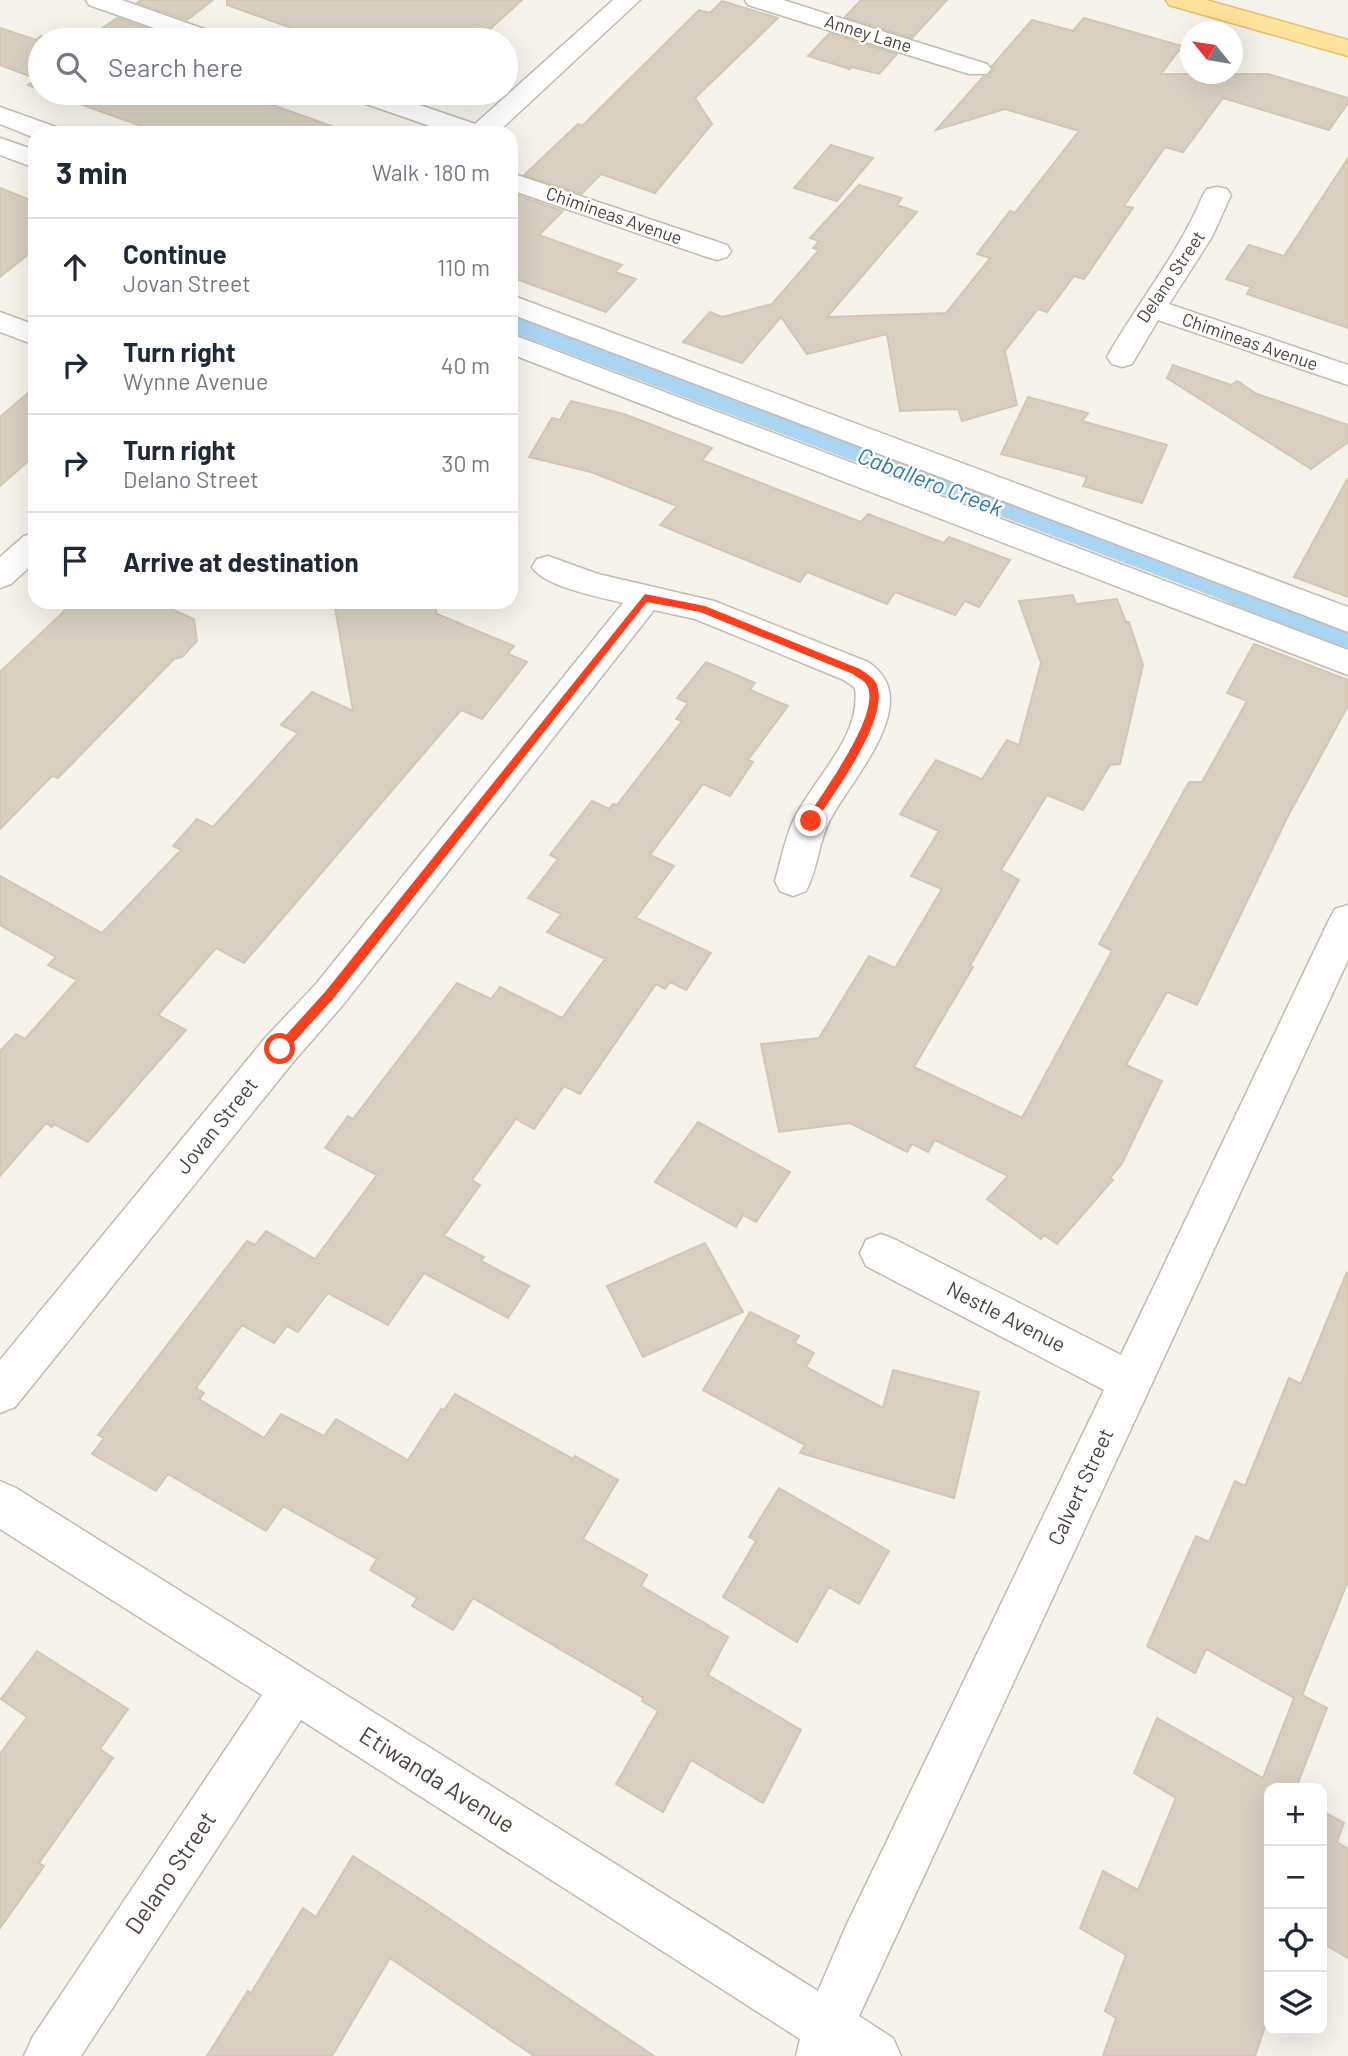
<!DOCTYPE html>
<meta charset="utf-8">
<style>
body{margin:0;font-family:Barlow,sans-serif;background:#f2f2f3;color:#1f2937}
.controls{position:absolute;right:21px;bottom:21px;display:grid;overflow:hidden;border-radius:14px;box-shadow:0 7px 28px #0002}
.controls button{width:63px;height:63px;display:grid;place-items:center;padding:0;border:0;border-bottom:2px solid #e0e1e3;background:#fff;color:#1f2937;font:35px sans-serif}
.compass{position:absolute;left:1180px;top:21px;width:63px;height:63px;border-radius:50%;background:#fff;box-shadow:0 7px 28px #0002;rotate:300deg}
.stop{position:absolute;width:21px;height:21px;margin:-16px;border:5px solid #fc3f1d;border-radius:50%;background:#fff}
.stop.end{background:#fc3f1d;border-color:#fff;box-shadow:0 2px 7px #0008}
.list{margin:0;padding:0;list-style:none}
h2{display:flex;justify-content:space-between;align-items:center;height:91px;margin:0;padding:0 28px;font-size:30px}
h2 small{font-size:23px;font-weight:400;color:#747a83}
.list li{display:grid;grid-template-columns:46px 1fr auto;gap:21px;align-items:center;box-sizing:border-box;height:98px;padding:0 28px;border-top:2px solid #e0e1e3}
.list b{display:block;font-size:26px;white-space:nowrap}
.list p{margin:0;font-size:23px;white-space:nowrap;color:#747a83}
.list em{font-size:23px;font-style:normal;color:#747a83}
.icon{flex:none;width:38px;height:38px;fill:none;stroke:currentColor;stroke-width:2;stroke-linecap:round;stroke-linejoin:round}
.map{position:relative;flex:none;width:1348px;height:2056px;overflow:hidden}
.search{position:absolute;background:#fff;box-shadow:0 7px 28px #0002;left:28px;top:28px;width:490px;height:77px;display:flex;align-items:center;gap:18px;box-sizing:border-box;padding:0 24px;border-radius:38px;color:#747a83;font-size:26px}
.panel{position:absolute;background:#fff;box-shadow:0 7px 28px #0002;left:28px;top:126px;width:490px;height:483px;border-radius:21px}
.map>svg:first-child{display:block}
.water{fill:#a9d4f2}
.building{fill:#d8cfc1;stroke:#d3c7b4;stroke-width:2}
.lines{fill:none;stroke-linecap:round;stroke-linejoin:round}
.minor-casing{stroke:#c2bbae;stroke-width:3}
.major-casing{stroke:#e6c16a;stroke-width:3}
.minor{fill:#fff;fill-rule:evenodd}
.major{fill:#ffe39c;fill-rule:evenodd}
.route{fill:#fc3f1d}
.labels{text-anchor:middle;stroke-width:5;stroke-linejoin:round;paint-order:stroke}
.far-street-label{font-size:18px;fill:#4b4439;stroke:#fff}
.street-label{font-size:21px;fill:#4b4439;stroke:#fff}
.water-label{font-size:23px;font-style:italic;fill:#2e7ab2;stroke:#fff}
.near-street-label{font-size:24px;fill:#4b4439;stroke:#fff}
</style>
<div class="map">
<svg width="1348" height="2056" viewBox="0 0 1348 2056">
<rect width="100%" height="100%" fill="#f6f3ec"/>
<path class="water" d="M 511,313 L 1348,630 L 1348,652 L 1202,592 L 511,332 Z"/>
<path class="building" d="M 141,0 L 213,0 L 187,20 L 137,3 Z
M 227,0 L 522,0 L 478,40 L 325,40 L 227,5 Z
M 861,0 L 947,0 L 912,38 L 845,17 Z
M 722,1 L 778,18 L 695,98 L 712,124 L 655,193 L 601,174 L 581,194 L 524,175 L 578,124 L 582,126 L 699,10 L 710,13 Z
M 117,18 L 167,35 L 160,40 L 85,40 Z
M 1084,18 L 1182,46 L 1161,74 L 1268,74 L 1348,98 L 1348,103 L 1329,130 L 1223,98 L 1183,152 L 1165,147 L 1124,206 L 1133,208 L 1084,279 L 1074,276 L 1047,312 L 1038,309 L 1005,351 L 1017,405 L 962,421 L 958,409 L 900,411 L 887,334 L 807,354 L 781,317 L 742,363 L 683,342 L 710,312 L 722,317 L 772,304 L 819,250 L 813,248 L 819,241 L 810,238 L 859,185 L 902,198 L 897,205 L 917,212 L 827,317 L 946,313 L 990,258 L 977,254 L 1010,211 L 1015,213 L 1079,131 L 1005,109 L 936,130 L 983,77 L 989,76 L 994,69 L 992,66 L 1032,20 L 1073,31 Z
M 0,28 L 36,40 L 41,36 L 55,40 L 40,40 L 40,90 L 28,85 L 37,79 L 0,65 Z
M 830,33 L 897,54 L 879,74 L 852,67 L 850,69 L 808,56 Z
M 49,93 L 239,93 L 337,128 L 337,133 L 161,133 Z
M 831,145 L 873,158 L 837,201 L 794,188 Z
M 1348,158 L 1348,328 L 1247,294 L 1251,287 L 1226,279 L 1249,245 L 1284,256 Z
M 0,188 L 35,202 L 35,249 L 0,277 Z
M 511,193 L 563,211 L 539,235 L 622,265 L 615,272 L 636,279 L 606,312 L 511,277 Z
M 1173,365 L 1231,385 L 1237,381 L 1257,394 L 1348,425 L 1348,442 L 1311,469 L 1167,378 Z
M 35,387 L 35,455 L 0,486 L 0,417 Z
M 1028,397 L 1088,413 L 1082,421 L 1167,445 L 1142,503 L 1083,486 L 1087,477 L 1001,454 Z
M 571,401 L 624,414 L 712,448 L 702,460 L 861,522 L 868,514 L 944,543 L 949,537 L 1010,560 L 979,607 L 965,601 L 955,615 L 895,592 L 887,604 L 807,572 L 800,582 L 660,525 L 677,506 L 591,472 L 529,457 L 552,418 L 560,420 Z
M 1348,478 L 1348,597 L 1294,577 Z
M 1073,595 L 1076,604 L 1117,599 L 1126,622 L 1129,622 L 1143,665 L 1120,764 L 1110,765 L 1083,810 L 1047,795 L 1001,870 L 1019,880 L 970,966 L 973,967 L 914,1067 L 1022,1118 L 1112,951 L 1099,944 L 1189,782 L 1202,782 L 1247,701 L 1227,693 L 1254,644 L 1348,680 L 1348,706 L 1288,816 L 1197,1005 L 1167,992 L 1126,1065 L 1162,1081 L 1121,1165 L 1110,1178 L 1113,1180 L 1057,1244 L 1044,1235 L 1041,1239 L 987,1199 L 1008,1176 L 935,1140 L 928,1152 L 912,1144 L 907,1152 L 850,1123 L 779,1132 L 761,1044 L 819,1038 L 869,956 L 895,968 L 942,889 L 911,876 L 939,831 L 900,814 L 936,760 L 982,779 L 1007,740 L 1019,745 L 1041,663 L 1019,601 Z
M 74,602 L 155,602 L 194,619 L 197,641 L 182,657 L 174,659 L 58,778 L 52,776 L 0,829 L 0,672 Z
M 334,602 L 434,602 L 437,614 L 514,646 L 508,654 L 527,662 L 482,719 L 461,710 L 244,963 L 216,948 L 158,1015 L 186,1030 L 88,1142 L 54,1124 L 52,1127 L 46,1123 L 0,1176 L 0,1051 L 16,1034 L 25,1039 L 77,980 L 48,965 L 56,957 L 0,925 L 0,876 L 102,933 L 181,850 L 173,846 L 197,819 L 213,827 L 298,733 L 281,725 L 312,692 L 353,711 Z
M 706,662 L 755,683 L 750,690 L 788,706 L 748,760 L 753,762 L 730,796 L 703,784 L 650,855 L 674,866 L 636,918 L 711,953 L 686,990 L 670,982 L 665,989 L 656,984 L 580,1094 L 564,1086 L 534,1129 L 516,1119 L 472,1180 L 480,1185 L 444,1236 L 484,1257 L 481,1261 L 529,1286 L 508,1318 L 424,1273 L 388,1325 L 328,1293 L 298,1332 L 287,1326 L 274,1343 L 242,1325 L 196,1388 L 204,1393 L 199,1399 L 264,1438 L 281,1414 L 324,1436 L 336,1419 L 408,1460 L 441,1409 L 444,1410 L 455,1394 L 573,1459 L 575,1456 L 618,1480 L 583,1539 L 647,1575 L 641,1586 L 728,1637 L 708,1675 L 801,1730 L 763,1803 L 691,1760 L 663,1812 L 616,1784 L 658,1711 L 642,1701 L 643,1698 L 473,1598 L 453,1630 L 412,1606 L 417,1598 L 370,1570 L 377,1559 L 283,1506 L 266,1531 L 168,1474 L 156,1491 L 92,1454 L 104,1438 L 98,1435 L 247,1241 L 255,1245 L 266,1231 L 315,1259 L 377,1175 L 325,1148 L 348,1116 L 353,1119 L 457,983 L 491,999 L 500,987 L 562,1018 L 605,959 L 547,932 L 561,914 L 528,898 L 558,859 L 550,855 L 592,801 L 609,809 L 613,804 L 617,805 L 682,721 L 676,719 L 688,703 L 677,698 Z
M 698,1122 L 790,1172 L 756,1222 L 743,1215 L 736,1227 L 655,1182 Z
M 705,1243 L 743,1312 L 643,1357 L 607,1286 Z
M 1347,1272 L 1348,1581 L 1302,1695 L 1327,1708 L 1296,1788 L 1269,1788 L 1269,2015 L 1255,2056 L 1103,2056 L 1116,2018 L 1105,2011 L 1126,1955 L 1080,1928 L 1103,1871 L 1138,1890 L 1176,1798 L 1134,1773 L 1157,1718 L 1263,1778 L 1294,1698 L 1206,1649 L 1195,1673 L 1147,1646 L 1196,1536 L 1209,1542 L 1235,1481 L 1245,1486 L 1289,1378 L 1301,1384 Z
M 750,1312 L 799,1336 L 795,1343 L 814,1353 L 806,1367 L 883,1408 L 893,1370 L 979,1392 L 954,1498 L 800,1453 L 805,1445 L 703,1390 Z
M 779,1488 L 889,1551 L 859,1604 L 829,1587 L 797,1642 L 723,1597 L 756,1541 L 749,1537 Z
M 37,1651 L 128,1709 L 100,1749 L 113,1758 L 39,1863 L 44,1866 L 0,1928 L 0,1754 L 27,1717 L 1,1699 Z
M 1322,1811 L 1344,1823 L 1337,1842 L 1348,1849 L 1348,1958 L 1322,1943 Z
M 353,1856 L 423,1901 L 654,2056 L 534,2056 L 390,1958 L 332,2056 L 207,2056 L 248,1991 L 251,1993 L 303,1908 L 316,1917 Z"/>
<g class="lines">
<g class="minor-casing">
<path id="minor" d="M 86,0 L 122,0 L 221,35 L 225,40 L 188,40 L 89,5 Z
M 613,0 L 640,0 L 497,133 L 450,133 L 352,99 L 348,93 L 385,93 L 475,124 Z
M 745,0 L 783,0 L 987,64 L 991,69 L 987,74 L 969,74 L 748,5 Z
M 0,107 L 56,127 L 60,133 L 35,133 L 35,138 L 0,124 Z
M 0,138 L 35,150 L 35,168 L 0,155 Z
M 511,173 L 727,245 L 731,251 L 727,257 L 717,260 L 707,257 L 511,190 Z
M 1217,187 L 1227,189 L 1231,195 L 1212,237 L 1169,304 L 1348,365 L 1348,385 L 1158,320 L 1132,364 L 1122,367 L 1112,364 L 1107,357 C 1138,302 1179,253 1203,195 L 1207,189 Z
M 511,295 L 1348,607 L 1348,632 L 511,314 Z
M 0,312 L 35,325 L 35,345 L 0,332 Z
M 511,334 L 1348,650 L 1348,675 L 511,354 Z
M 35,533 L 35,562 L 11,584 L 0,588 L 0,557 L 24,536 Z
M 548,556 L 598,574 L 714,601 L 868,662 C 927,700 851,779 830,820 C 818,843 818,869 806,891 L 793,896 L 780,891 L 775,881 C 781,860 785,838 794,819 C 814,778 862,736 855,688 L 844,680 L 695,619 L 654,610 L 342,1006 L 294,1061 L 15,1407 L 0,1413 L 0,1360 L 266,1037 L 316,984 L 623,603 C 600,597 544,587 532,567 L 537,559 Z
M 1348,905 L 1348,960 L 859,2016 L 893,2038 L 901,2056 L 796,2056 L 800,2039 L 301,1720 L 81,2056 L 24,2056 L 32,2038 L 262,1695 L 0,1529 L 0,1481 L 16,1488 L 818,1991 L 846,1926 L 1104,1390 L 866,1266 L 860,1253 L 866,1240 L 881,1234 L 896,1240 L 1121,1355 L 1329,920 L 1335,909 Z"/>
</g>
<g class="major-casing">
<path id="major" d="M 1166,0 L 1206,0 L 1348,40 L 1348,56 L 1169,5 Z"/>
</g>
<use href="#minor" class="minor"/>
<use href="#major" class="major"/>
</g>
<path class="route" d="M 645,594 L 705,606 L 860,669 C 865,673 873,677 876,683 C 892,717 833,794 814,824 L 805,821 C 820,796 885,710 866,684 C 864,680 856,677 853,674 L 700,612 L 647,602 L 333,999 L 284,1053 L 276,1053 L 276,1046 L 325,992 Z"/>
<g class="labels">
<g class="far-street-label">
<text transform="translate(868 34) rotate(17)" y="6">Anney Lane</text>
<text transform="translate(614 216) rotate(19)" y="6">Chimineas Avenue</text>
<text transform="translate(1171 277) rotate(-56)" y="6">Delano Street</text>
<text transform="translate(1250 342) rotate(19)" y="6">Chimineas Avenue</text>
</g>
<g class="street-label">
<text transform="translate(217 1126) rotate(-51)" y="7">Jovan Street</text>
<text transform="translate(1006 1317) rotate(27)" y="7">Nestle Avenue</text>
<text transform="translate(1081 1487) rotate(-65)" y="7">Calvert Street</text>
</g>
<g class="water-label">
<text transform="translate(930 482) rotate(21)" y="8">Caballero Creek</text>
</g>
<g class="near-street-label">
<text transform="translate(437 1780) rotate(32)" y="8">Etiwanda Avenue</text>
<text transform="translate(171 1873) rotate(-56)" y="8">Delano Street</text>
</g>
</g>
</svg>
<div class="controls">
<button>+</button>
<button>−</button>
<button><svg class="icon" aria-label="locate" viewBox="0 0 24 24"><circle cx="12" cy="12" r="6"/><path d="M12 2v4M12 18v4M2 12h4M18 12h4"/></svg></button>
<button><svg class="icon" aria-label="layers" viewBox="0 0 24 24"><path d="M12 4l9 5-9 5-9-5zM3 14l9 5 9-5"/></svg></button>
</div>
<svg class="compass" viewBox="-18 -18 36 36"><path d="M0-13l5 13h-10z" fill="#e53935"/><path d="M0 13l5-13h-10z" fill="#747a83"/></svg>
<div class="stop" style="left:280px;top:1049px"></div>
<div class="stop end" style="left:811px;top:821px"></div>
<div class="search"><svg class="icon" aria-label="search" viewBox="0 0 24 24"><circle cx="10" cy="10" r="6"/><path d="M15 15l6 6"/></svg>Search here</div>
<section class="panel">
<h2>3 min<small>Walk · 180 m</small></h2>
<ul class="list">
<li><svg class="icon" aria-label="ahead" viewBox="0 0 24 24"><path d="M12 20V5M6 11l6-6 6 6"/></svg><div><b>Continue</b><p>Jovan Street</p></div><em>110 m</em></li>
<li><svg class="icon" aria-label="right" viewBox="0 0 24 24"><path d="M7 20v-9h11M14 6l5 5-5 5"/></svg><div><b>Turn right</b><p>Wynne Avenue</p></div><em>40 m</em></li>
<li><svg class="icon" aria-label="right" viewBox="0 0 24 24"><path d="M7 20v-9h11M14 6l5 5-5 5"/></svg><div><b>Turn right</b><p>Delano Street</p></div><em>30 m</em></li>
<li><svg class="icon" aria-label="arrive" viewBox="0 0 24 24"><path d="M6 21V4h12l-3 4 3 4H6"/></svg><div><b>Arrive at destination</b></div></li>
</ul>
</section>
</div>
